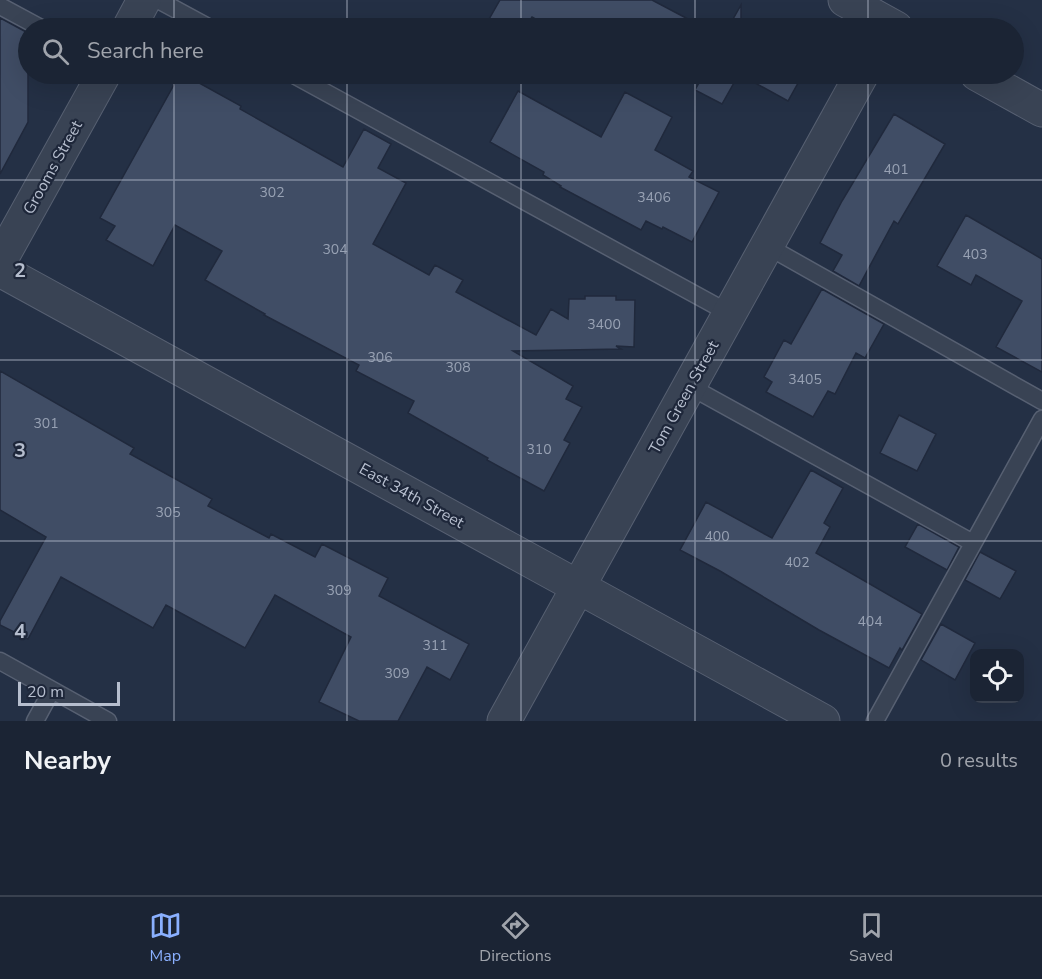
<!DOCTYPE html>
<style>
body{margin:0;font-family:"Nunito Sans",sans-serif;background:#283040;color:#f1f3f6}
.controls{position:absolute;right:18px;bottom:18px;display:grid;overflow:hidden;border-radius:12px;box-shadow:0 6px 24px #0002}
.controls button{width:54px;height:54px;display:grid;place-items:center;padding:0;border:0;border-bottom:2px solid #39414f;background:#1b2434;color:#f1f3f6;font:30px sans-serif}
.scale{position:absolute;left:18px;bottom:15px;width:102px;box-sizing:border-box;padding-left:6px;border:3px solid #b6bece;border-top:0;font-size:16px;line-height:21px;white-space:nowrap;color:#b6bece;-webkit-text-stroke:4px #1e273a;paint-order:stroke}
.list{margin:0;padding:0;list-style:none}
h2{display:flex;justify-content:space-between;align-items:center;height:78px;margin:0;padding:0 24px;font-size:26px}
h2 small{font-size:20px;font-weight:400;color:#a0a4ac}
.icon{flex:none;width:33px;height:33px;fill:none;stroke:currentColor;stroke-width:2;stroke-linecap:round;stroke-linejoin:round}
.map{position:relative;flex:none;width:1042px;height:721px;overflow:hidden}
.search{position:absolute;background:#1b2434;box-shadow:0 6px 24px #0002;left:18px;right:18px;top:18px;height:66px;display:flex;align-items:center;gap:15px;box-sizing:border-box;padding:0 21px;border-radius:33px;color:#a0a4ac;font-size:22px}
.sheet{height:174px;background:#1b2434}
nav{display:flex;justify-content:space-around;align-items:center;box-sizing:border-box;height:84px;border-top:2px solid #39414f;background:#1b2434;font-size:16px;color:#a0a4ac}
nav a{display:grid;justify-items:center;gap:3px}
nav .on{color:#8ab0ff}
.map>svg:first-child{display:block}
.building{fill:#404d65;stroke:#20293c;stroke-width:1.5}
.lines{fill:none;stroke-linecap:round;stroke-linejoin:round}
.service-casing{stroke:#576072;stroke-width:19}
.minor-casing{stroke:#576072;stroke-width:35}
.service{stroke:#394354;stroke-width:16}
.minor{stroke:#394354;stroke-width:33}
.grid{fill:none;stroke:#b6bece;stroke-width:1.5;stroke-opacity:0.55}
.labels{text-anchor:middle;stroke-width:4.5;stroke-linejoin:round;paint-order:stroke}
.number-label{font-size:14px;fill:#98a2b4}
.street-label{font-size:16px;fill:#b6bece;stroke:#1e273a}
.grid-label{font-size:20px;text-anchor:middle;font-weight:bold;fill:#b6bece;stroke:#1e273a;stroke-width:4.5;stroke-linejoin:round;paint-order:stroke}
</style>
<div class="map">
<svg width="1042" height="721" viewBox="0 0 1042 721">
<rect width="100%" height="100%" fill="#243045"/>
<path class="building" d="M 500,0 L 652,0 L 705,28 L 552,28 L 532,17 L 525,28 L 484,28 Z
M 741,5 L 741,27 L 744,28 L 728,28 Z
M 0,18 L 28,33 L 28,122 L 0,174 Z
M 180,74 L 183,74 L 241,106 L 240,109 L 343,167 L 364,129 L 391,144 L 378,168 L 406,183 L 373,244 L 429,275 L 435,265 L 463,280 L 456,292 L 536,335 L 551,309 L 568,319 L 569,299 L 585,299 L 585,296 L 616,296 L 616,300 L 635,300 L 634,347 L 616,346 L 621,349 L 513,351 L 573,386 L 566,399 L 582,407 L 564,440 L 570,443 L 544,491 L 487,460 L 488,458 L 408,413 L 414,401 L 356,371 L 359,365 L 264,315 L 265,314 L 205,280 L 222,251 L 175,225 L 153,266 L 106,240 L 115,226 L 100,218 Z
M 704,74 L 803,74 L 788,101 L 739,74 L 722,104 L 695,90 Z
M 518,91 L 601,137 L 625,92 L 672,117 L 655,150 L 693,171 L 689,177 L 719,192 L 692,242 L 663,227 L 662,229 L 646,221 L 641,230 L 560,187 L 561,186 L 543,175 L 544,172 L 490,142 Z
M 894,114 L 945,144 L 898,224 L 894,221 L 859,286 L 833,271 L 842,255 L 820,243 L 842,201 Z
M 966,215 L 1042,259 L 1042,372 L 996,347 L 1022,301 L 976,275 L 971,285 L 937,266 Z
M 822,289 L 884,324 L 865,358 L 856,353 L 835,394 L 828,391 L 813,417 L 766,392 L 772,382 L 764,377 L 784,340 L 791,344 Z
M 0,371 L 134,448 L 130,454 L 212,499 L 208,506 L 269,538 L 271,534 L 315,557 L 322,544 L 388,578 L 379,596 L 469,644 L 450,680 L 427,667 L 398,721 L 359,721 L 319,702 L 351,637 L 275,595 L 245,648 L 166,605 L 153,628 L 61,577 L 28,639 L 0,625 L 0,621 L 46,537 L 0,510 Z
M 899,415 L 936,434 L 917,471 L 880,453 Z
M 811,470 L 843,488 L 824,523 L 830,527 L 816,553 L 922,614 L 902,650 L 900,648 L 889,668 L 819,630 L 720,571 L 680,550 L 706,502 L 772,538 Z
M 918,524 L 959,547 L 947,570 L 905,547 Z
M 980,552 L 1016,571 L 1000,599 L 965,580 Z
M 941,624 L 975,643 L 955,680 L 921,660 Z"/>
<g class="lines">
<g class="service-casing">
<path id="service" d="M 158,0 L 210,28
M 0,6 L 41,28
M 292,74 L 729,313
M 767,246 L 1042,401
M 689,386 L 973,543
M 0,661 L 108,721
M 35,721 L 52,690
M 875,721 L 1042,419"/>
</g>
<g class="minor-casing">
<path id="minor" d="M 845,0 L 896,28
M 129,28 L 144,0
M 977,74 L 1042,110
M 0,261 L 104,74
M 0,270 L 823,721
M 504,721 L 862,74"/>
</g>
<use href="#service" class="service"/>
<use href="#minor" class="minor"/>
</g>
<path class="grid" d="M 174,0 L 174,28M 347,0 L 347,28M 521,0 L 521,28M 695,0 L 695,28M 868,0 L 868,28M 174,74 L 174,721M 347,74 L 347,721M 521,74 L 521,721M 695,74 L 695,721M 868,74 L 868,721M 0,180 L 1042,180M 0,360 L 1042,360M 0,541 L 1042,541"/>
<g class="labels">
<g class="number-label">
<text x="896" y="174">401</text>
<text x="272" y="197">302</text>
<text x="654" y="202">3406</text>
<text x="335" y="254">304</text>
<text x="975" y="259">403</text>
<text x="604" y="329">3400</text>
<text x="380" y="362">306</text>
<text x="458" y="372">308</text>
<text x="805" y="384">3405</text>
<text x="46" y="428">301</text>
<text x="539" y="454">310</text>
<text x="168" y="517">305</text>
<text x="717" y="541">400</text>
<text x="797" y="567">402</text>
<text x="339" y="595">309</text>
<text x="870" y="626">404</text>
<text x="435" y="650">311</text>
<text x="397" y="678">309</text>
</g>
<g class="street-label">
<text transform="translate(52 167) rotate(-61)" y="6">Grooms Street</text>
<text transform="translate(683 397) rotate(-61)" y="6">Tom Green Street</text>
<text transform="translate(412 495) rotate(29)" y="6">East 34th Street</text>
</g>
</g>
<g class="grid-label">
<text x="20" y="277">2</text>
<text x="20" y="457">3</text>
<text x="20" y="638">4</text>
</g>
</svg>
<div class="controls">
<button><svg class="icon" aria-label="locate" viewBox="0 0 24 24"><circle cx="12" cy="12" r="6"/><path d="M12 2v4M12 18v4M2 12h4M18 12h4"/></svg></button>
</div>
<div class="scale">20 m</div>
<div class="search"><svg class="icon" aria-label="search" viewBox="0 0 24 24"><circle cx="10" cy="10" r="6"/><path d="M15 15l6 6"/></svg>Search here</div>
</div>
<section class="sheet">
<h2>Nearby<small>0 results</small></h2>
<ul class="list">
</ul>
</section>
<nav>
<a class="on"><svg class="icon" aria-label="map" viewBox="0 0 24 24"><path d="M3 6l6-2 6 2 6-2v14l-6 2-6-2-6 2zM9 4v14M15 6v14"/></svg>Map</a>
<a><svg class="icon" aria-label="directions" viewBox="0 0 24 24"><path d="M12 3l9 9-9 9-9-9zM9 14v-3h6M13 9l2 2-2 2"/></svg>Directions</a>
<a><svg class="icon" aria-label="saved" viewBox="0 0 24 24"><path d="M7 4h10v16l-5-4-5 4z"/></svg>Saved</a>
</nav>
